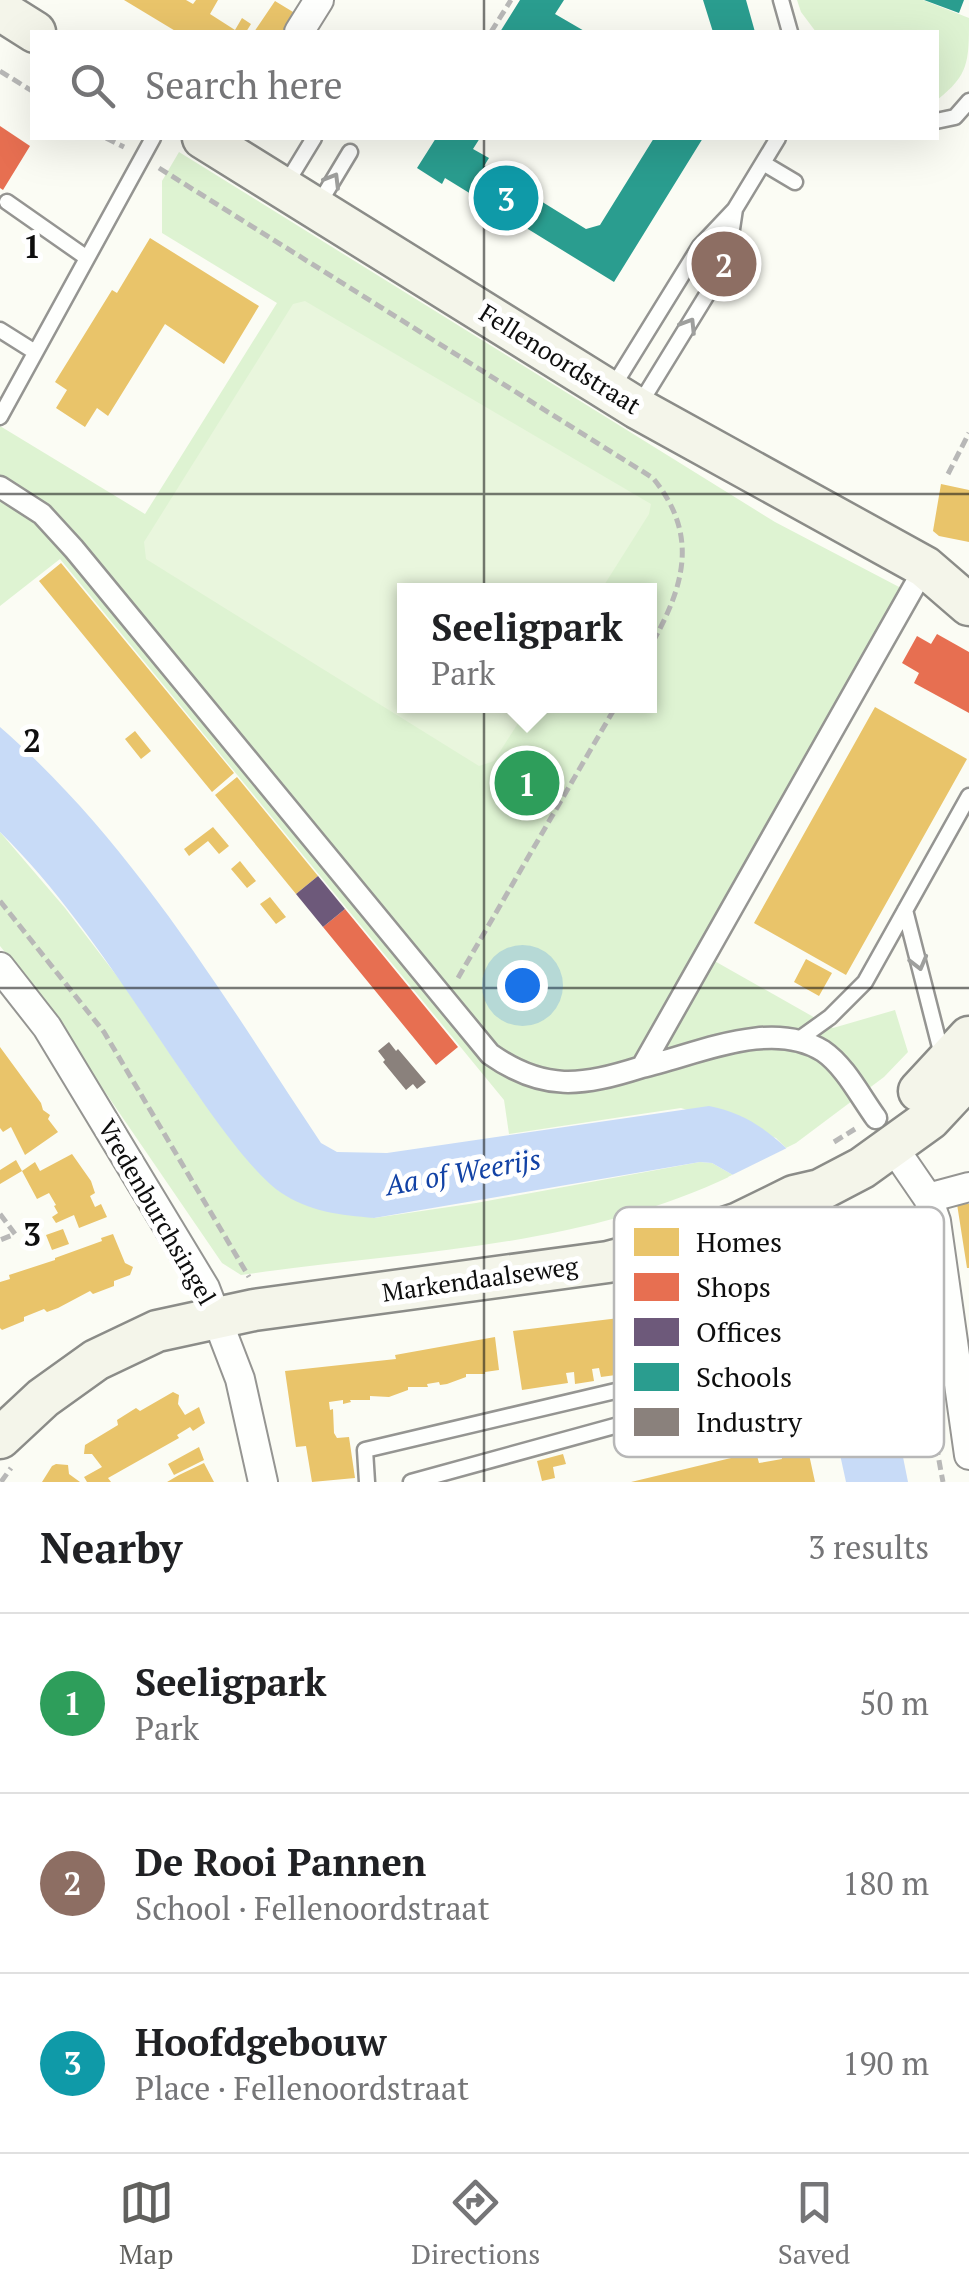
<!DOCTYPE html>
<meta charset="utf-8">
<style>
body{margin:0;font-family:"PT Serif",serif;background:#f6f6f6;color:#202124}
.you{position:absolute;left:522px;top:985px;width:35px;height:35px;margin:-25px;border:8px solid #fff;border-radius:50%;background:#1a73e8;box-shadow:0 0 0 15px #1a73e833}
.badge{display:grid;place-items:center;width:65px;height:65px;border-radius:50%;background:#61615e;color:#fff;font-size:32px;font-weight:700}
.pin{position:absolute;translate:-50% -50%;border:5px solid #fff;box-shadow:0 2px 10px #0006}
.popup{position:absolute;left:397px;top:583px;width:260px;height:130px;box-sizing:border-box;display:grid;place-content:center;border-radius:0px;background:#fff;filter:drop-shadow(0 2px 8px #0005);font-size:32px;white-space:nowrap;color:#757577}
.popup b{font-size:38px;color:#202124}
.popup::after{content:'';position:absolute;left:50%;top:100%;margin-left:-20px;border:20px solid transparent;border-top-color:#fff}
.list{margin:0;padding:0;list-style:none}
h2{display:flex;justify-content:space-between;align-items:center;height:130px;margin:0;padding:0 40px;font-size:42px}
h2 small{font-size:32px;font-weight:400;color:#757577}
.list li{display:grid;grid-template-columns:65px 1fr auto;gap:30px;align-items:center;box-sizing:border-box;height:180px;padding:0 40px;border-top:2px solid #e0e0e0}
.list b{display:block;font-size:38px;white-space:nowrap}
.list p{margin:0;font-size:32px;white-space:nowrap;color:#757577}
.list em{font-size:32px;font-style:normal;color:#757577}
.icon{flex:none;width:55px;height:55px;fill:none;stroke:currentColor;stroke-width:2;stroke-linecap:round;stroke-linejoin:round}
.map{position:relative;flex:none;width:969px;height:1482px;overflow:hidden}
.search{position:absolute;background:#fff;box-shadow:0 10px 40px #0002;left:30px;right:30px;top:30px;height:110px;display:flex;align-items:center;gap:25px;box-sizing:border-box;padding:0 35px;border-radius:0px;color:#757577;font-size:38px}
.sheet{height:670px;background:#fff}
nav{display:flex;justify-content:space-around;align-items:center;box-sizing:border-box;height:140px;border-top:2px solid #e0e0e0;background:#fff;font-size:28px;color:#757577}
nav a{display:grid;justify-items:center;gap:5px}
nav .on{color:#61615e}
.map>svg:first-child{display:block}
.green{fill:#def3d2;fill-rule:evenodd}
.pitch{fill:#e9f6dd}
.water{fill:#c8dbf7}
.pier{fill:#fbfcf4}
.homes{fill:#e9c46a}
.shops{fill:#e76f51}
.offices{fill:#6d597a}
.schools{fill:#2a9d8f}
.industry{fill:#8a817c}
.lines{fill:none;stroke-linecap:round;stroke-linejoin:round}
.service-casing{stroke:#959592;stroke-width:19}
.pedestrian-casing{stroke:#959592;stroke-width:25}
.minor-casing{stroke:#959592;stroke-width:32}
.secondary-casing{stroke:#8b8c88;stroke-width:45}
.path{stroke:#b8b8b7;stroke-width:5;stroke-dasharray:10 5;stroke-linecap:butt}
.service{stroke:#fefffd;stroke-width:14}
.pedestrian{stroke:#fefffd;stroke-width:20}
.minor{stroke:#fefffd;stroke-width:28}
.secondary{stroke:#f4f5ea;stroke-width:40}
.oneway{stroke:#9e9f9d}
.grid{fill:none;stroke:#0e0e0e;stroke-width:2.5;stroke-opacity:0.55}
.labels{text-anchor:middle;stroke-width:10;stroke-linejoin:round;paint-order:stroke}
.street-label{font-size:25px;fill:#0e0e0e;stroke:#fff}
.water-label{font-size:28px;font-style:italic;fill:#1242a5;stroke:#fff}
.key{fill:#fff;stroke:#b7b7b7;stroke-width:2.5}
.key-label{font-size:28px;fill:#0e0e0e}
.grid-label{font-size:32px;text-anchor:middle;font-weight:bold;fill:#0e0e0e;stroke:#fff;stroke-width:10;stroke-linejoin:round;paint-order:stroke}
</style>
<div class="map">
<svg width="969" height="1482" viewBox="0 0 969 1482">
<rect width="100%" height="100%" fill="#fbfcf4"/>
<path class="green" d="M 797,0 L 923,0 L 969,18 C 969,62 969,75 937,100 L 936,32 L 816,32 L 801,12 Z
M 179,152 L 775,522 L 901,588 L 895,599 L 910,606 L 711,959 L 833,1028 L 895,1010 L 908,1052 L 884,1077 L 796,1143 L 786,1148 L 776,1138 L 681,1108 L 509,1134 L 504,1100 L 60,559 L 0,606 L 0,426 L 145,514 L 277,303 L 162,233 L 162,181 ZM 404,590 L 650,590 L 650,706 L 404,706 Z
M 0,832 L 65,908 L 123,984 L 196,1092 L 250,1161 L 279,1191 L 374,1218 L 476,1203 L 700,1162 L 712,1163 L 733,1175 C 580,1249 406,1251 241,1275 L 222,1263 L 34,988 L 0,946 Z"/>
<path class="pitch" d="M 305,301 L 651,504 L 649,514 L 601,590 L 404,590 L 404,706 L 529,706 L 494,761 L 479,766 L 146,559 L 144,542 L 293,304 Z"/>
<path class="water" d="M 0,727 C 133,843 224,997 321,1143 L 337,1152 L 387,1153 L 709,1106 C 740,1112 763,1126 786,1148 L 856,1286 L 885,1367 L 908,1482 L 846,1482 L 817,1349 L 733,1175 L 712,1163 L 700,1162 L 374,1218 C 341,1215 309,1212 280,1192 C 245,1167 197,1093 171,1056 C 119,979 66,897 0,832 Z"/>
<path class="pier" d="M 791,1146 L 834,1233 L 773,1264 L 728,1177 Z"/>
<path class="homes" d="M 124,0 L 186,0 L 193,4 L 196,0 L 218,0 L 210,14 L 235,30 L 242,18 L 251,24 L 246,32 L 177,32 Z
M 275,1 L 298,15 L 287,32 L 254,32 Z
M 150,238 L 259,306 L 224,364 L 165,324 L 108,416 L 97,408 L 85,427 L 56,408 L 67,390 L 55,382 L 112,290 L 117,293 Z
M 941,484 L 969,490 L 969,542 L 939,536 L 933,531 Z
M 61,563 L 234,773 L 212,792 L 39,581 Z
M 875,707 L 967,759 L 846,975 L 754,923 Z
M 135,731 L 151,751 L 141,759 L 125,739 Z
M 237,777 L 318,876 L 296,894 L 215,795 Z
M 213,827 L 229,846 L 219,854 L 208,841 L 189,856 L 184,849 Z
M 240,861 L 256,881 L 247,888 L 231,869 Z
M 270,897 L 286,917 L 276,924 L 260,904 Z
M 806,959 L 832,973 L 819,996 L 794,982 Z
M 0,1047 L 41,1103 L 43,1110 L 50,1115 L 48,1119 L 58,1132 L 25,1155 L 11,1127 L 3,1132 L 0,1128 Z
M 72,1154 L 91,1181 L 95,1193 L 90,1196 L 95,1207 L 101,1204 L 107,1217 L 79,1228 L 74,1215 L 56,1223 L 52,1217 L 58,1213 L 54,1206 L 56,1205 L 49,1193 L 37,1199 L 22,1171 L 0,1184 L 0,1170 L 16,1160 L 22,1171 L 35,1162 L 40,1171 Z
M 957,1204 L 969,1204 L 969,1268 L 967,1268 Z
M 63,1229 L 69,1244 L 52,1250 L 46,1235 Z
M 113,1234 L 125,1263 L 133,1267 L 130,1275 L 114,1281 L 114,1286 L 93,1294 L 90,1291 L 58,1308 L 47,1312 L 44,1309 L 24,1317 L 24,1321 L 2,1330 L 0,1328 L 0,1282 L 10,1279 L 9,1275 L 55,1260 L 55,1258 L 102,1241 L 101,1238 Z
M 714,1283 L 716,1291 L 730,1286 L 742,1292 L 745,1286 L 756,1299 L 764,1296 L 775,1327 L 772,1328 L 790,1370 L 742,1387 L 736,1369 L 742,1367 L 735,1346 L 729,1348 L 724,1334 L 710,1338 L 714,1349 L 696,1355 L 692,1344 L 673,1350 L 677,1360 L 645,1371 L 601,1377 L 599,1368 L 592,1369 L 594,1381 L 575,1384 L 574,1372 L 566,1373 L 568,1383 L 522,1390 L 513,1331 L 619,1318 L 618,1315 L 642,1309 L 643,1312 Z
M 495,1337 L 499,1370 L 485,1372 L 485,1374 L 466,1374 L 466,1377 L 447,1384 L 440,1385 L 439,1382 L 427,1384 L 428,1387 L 408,1387 L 408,1390 L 389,1397 L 370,1396 L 370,1400 L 350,1400 L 351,1402 L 343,1404 L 343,1400 L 329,1402 L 330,1410 L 333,1409 L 334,1433 L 337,1438 L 349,1437 L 355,1478 L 312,1482 L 306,1446 L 296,1447 L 285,1371 L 396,1359 L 395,1355 Z
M 764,1388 L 768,1405 L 745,1411 L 741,1394 Z
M 173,1392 L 179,1395 L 178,1404 L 185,1415 L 199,1407 L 205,1423 L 193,1431 L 190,1427 L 177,1435 L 179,1438 L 108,1478 L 111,1482 L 87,1482 L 84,1477 L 102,1467 L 92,1454 L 84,1454 L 85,1445 L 118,1425 L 117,1420 L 136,1408 L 140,1411 Z
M 805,1436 L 815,1482 L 631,1482 L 756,1452 L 759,1463 L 782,1459 L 781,1453 L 796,1450 L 793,1438 Z
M 199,1447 L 204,1460 L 174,1475 L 168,1464 Z
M 563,1454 L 566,1464 L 553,1467 L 555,1478 L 542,1481 L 537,1461 Z
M 204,1463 L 214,1482 L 167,1482 L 179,1475 Z
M 56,1464 L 68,1465 L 69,1474 L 80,1482 L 42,1482 L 52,1466 Z"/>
<path class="shops" d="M 0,126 L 30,146 L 3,190 L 0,188 Z
M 937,634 L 969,652 L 969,713 L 914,683 L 919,673 L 902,663 L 917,636 L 931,644 Z
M 345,909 L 458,1047 L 436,1065 L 323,927 Z"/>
<path class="offices" d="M 318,876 L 345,909 L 323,927 L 296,894 Z"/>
<path class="schools" d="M 520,0 L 564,0 L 555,14 L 586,32 L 500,32 Z
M 703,0 L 746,0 L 755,32 L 713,32 Z
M 924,0 L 964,0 L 959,13 Z
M 436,138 L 480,138 L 473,149 L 489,158 L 484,166 L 586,229 L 600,225 L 654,138 L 703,138 L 614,282 L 445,178 L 442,184 L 417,168 Z"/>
<path class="industry" d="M 389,1042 L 396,1051 L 398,1049 L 426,1082 L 417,1089 L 413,1084 L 406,1090 L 383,1062 L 385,1060 L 378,1051 Z"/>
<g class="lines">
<g class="service-casing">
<path id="service" d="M 781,0 L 790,32
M 936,121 L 955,117 L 969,101
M 763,163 L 795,182
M 286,184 L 314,138
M 7,202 L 87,258
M 317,207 L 350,152
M 0,330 L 35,352
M 611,390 L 700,246 L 735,209 L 778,138
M 638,407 L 727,262 L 735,209
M 0,417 L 153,138
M 905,910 L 943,1059
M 798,1040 L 830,1017 L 865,982 L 969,796
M 367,1482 L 365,1450 L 692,1373 L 702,1402
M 411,1482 L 804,1374"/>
</g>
<g class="pedestrian-casing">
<path id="pedestrian" d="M 0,487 L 42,514 L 74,549 L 490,1054 C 544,1092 582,1086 642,1067 L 925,567
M 642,1067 C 696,1055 771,1018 823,1051 C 845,1066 860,1096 876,1118"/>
</g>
<g class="minor-casing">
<path id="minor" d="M 299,32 L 319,0
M 0,967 L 47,1027 L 205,1288 L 240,1379 L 263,1482
M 893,1147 L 928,1198 L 936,1221 L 969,1455
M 928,1198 L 969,1187"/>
</g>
<g class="secondary-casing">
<path id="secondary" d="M 0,10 L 35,32
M 203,138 L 637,408 L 925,567 L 969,605
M 919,1091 L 969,1037
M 0,1438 L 43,1398 L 96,1360 L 157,1331 L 254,1310 L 608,1262 L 676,1244 L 739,1223 L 794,1196 L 820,1190 L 862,1168 L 930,1119 L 969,1077"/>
</g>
<path class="path" d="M 491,32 L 511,0
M 0,71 L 32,91
M 106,138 L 124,147
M 159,168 L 653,478 C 700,536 684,587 650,647
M 948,474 L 969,433
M 0,901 L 104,1032 L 249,1277
M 458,978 L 616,706
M 834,1142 L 855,1129
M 846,1212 C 868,1240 892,1268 905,1302 C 927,1359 931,1422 943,1482
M 0,1214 L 15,1234 L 0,1240
M 1,1482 L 11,1468"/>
<use href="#service" class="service"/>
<use href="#pedestrian" class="pedestrian"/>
<use href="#minor" class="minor"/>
<use href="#secondary" class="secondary"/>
</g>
<defs><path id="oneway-chevron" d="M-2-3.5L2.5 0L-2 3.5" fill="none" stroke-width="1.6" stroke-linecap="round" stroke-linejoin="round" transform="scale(2.5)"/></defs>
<g class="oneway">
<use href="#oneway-chevron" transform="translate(333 180) rotate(-59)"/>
<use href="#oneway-chevron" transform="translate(689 325) rotate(-58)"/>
<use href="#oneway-chevron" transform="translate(919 963) rotate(75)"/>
</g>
<path class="grid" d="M 484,0 L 484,32M 484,138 L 484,1482M 0,494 L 969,494M 0,988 L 969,988"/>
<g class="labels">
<g class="street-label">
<text transform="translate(560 359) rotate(32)" y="9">Fellenoordstraat</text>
<text transform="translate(157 1212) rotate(60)" y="9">Vredenburchsingel</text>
<text transform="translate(480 1279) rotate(-8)" y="9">Markendaalseweg</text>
</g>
<g class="water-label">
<text transform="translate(463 1172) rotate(-10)" y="10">Aa of Weerijs</text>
</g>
</g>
<rect x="614" y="1207" width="330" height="250" rx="15" class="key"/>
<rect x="634" y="1228" width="45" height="28" fill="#e9c46a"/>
<rect x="634" y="1273" width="45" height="28" fill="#e76f51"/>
<rect x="634" y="1318" width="45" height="28" fill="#6d597a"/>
<rect x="634" y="1363" width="45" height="28" fill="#2a9d8f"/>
<rect x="634" y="1408" width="45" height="28" fill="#8a817c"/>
<g class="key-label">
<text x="696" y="1252">Homes</text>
<text x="696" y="1297">Shops</text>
<text x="696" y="1342">Offices</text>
<text x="696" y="1387">Schools</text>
<text x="696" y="1432">Industry</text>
</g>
<g class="grid-label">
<text x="32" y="258">1</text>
<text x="32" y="752">2</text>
<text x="32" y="1246">3</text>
</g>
</svg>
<div class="you"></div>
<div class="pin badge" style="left:527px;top:783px;background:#2e9e5b">1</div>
<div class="popup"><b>Seeligpark</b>Park</div>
<div class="pin badge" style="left:724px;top:264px;background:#8d6e63">2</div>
<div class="pin badge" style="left:506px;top:198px;background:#0f9aa8">3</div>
<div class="search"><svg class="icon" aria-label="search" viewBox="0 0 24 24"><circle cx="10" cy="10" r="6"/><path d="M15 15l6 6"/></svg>Search here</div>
</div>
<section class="sheet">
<h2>Nearby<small>3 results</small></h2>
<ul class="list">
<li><span class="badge" style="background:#2e9e5b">1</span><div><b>Seeligpark</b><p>Park</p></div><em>50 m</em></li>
<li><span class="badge" style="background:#8d6e63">2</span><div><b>De Rooi Pannen</b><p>School · Fellenoordstraat</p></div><em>180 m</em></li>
<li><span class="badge" style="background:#0f9aa8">3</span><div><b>Hoofdgebouw</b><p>Place · Fellenoordstraat</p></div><em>190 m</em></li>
</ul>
</section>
<nav>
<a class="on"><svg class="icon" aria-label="map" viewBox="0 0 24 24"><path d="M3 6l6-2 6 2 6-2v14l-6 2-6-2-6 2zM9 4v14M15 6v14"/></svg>Map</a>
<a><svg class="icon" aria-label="directions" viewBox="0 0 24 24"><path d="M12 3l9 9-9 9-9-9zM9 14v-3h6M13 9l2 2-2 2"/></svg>Directions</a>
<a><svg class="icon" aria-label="saved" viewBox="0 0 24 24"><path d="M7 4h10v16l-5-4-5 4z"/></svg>Saved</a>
</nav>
